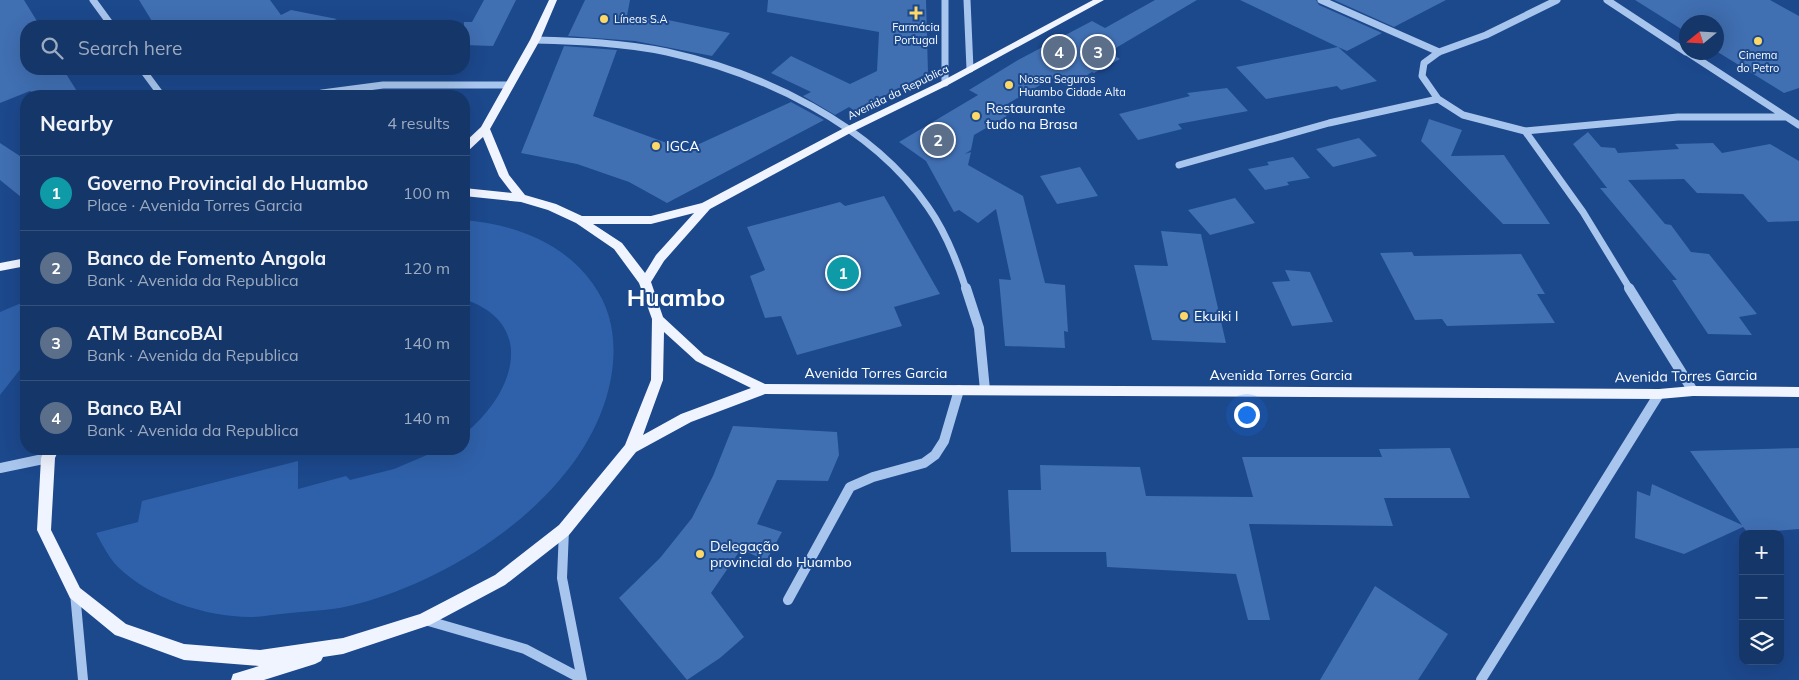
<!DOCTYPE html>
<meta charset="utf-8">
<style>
body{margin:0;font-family:Mulish,sans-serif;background:#1e3e6f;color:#f1f3f6}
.controls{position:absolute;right:15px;bottom:15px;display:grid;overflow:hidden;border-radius:10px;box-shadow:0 5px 20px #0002}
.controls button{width:45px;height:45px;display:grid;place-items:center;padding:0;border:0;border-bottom:1px solid #34507d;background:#153669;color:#f1f3f6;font:25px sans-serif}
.compass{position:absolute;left:1679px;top:15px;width:45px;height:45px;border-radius:50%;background:#153669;box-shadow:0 5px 20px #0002;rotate:252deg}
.you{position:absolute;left:1246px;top:414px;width:18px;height:18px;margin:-12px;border:4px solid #fff;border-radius:50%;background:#1a73e8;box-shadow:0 0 0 8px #1a73e833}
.badge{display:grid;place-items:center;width:32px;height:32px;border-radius:50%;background:#fdd866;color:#fff;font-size:16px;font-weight:700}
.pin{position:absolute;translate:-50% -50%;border:2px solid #fff;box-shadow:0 1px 5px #0006}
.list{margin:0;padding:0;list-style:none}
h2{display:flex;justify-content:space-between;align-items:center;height:65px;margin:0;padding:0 20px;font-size:21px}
h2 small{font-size:16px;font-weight:400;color:#9dabc0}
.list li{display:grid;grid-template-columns:32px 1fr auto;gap:15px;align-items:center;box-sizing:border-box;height:75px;padding:0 20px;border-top:1px solid #34507d}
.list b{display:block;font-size:19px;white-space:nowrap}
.list p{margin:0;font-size:16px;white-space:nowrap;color:#9dabc0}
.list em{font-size:16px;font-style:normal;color:#9dabc0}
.icon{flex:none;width:28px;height:28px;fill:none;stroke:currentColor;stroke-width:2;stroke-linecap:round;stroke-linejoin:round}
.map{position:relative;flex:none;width:1799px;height:680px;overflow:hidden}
.search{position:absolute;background:#153669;box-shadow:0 5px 20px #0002;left:20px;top:20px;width:450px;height:55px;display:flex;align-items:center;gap:12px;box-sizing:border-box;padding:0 18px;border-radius:20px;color:#9dabc0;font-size:19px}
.panel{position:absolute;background:#153669;box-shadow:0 5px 20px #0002;left:20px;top:90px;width:450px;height:365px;border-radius:20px}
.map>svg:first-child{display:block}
.green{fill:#2f61aa}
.building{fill:#406fb2}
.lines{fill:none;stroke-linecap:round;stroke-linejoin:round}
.minor-far1{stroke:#a8c5ed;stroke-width:7}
.minor{stroke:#a8c5ed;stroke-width:10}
.major{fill:#eff4ff;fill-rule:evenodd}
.poi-dot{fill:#fdd866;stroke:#1c488c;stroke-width:2}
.labels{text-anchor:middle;stroke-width:4;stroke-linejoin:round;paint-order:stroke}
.far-poi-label{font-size:11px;fill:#fff;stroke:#1c488c;text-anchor:start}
.far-street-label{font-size:11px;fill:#fff;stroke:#1c488c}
.poi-label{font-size:14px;fill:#fff;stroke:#1c488c;text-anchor:start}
.street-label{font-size:14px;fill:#fff;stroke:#1c488c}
.town-label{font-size:24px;font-weight:bold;fill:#fff;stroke:#1c488c}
</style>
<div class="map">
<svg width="1799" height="680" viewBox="0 0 1799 680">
<rect width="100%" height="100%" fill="#1c488c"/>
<path class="green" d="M 464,220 C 512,224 564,242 593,284 C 613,312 617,344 611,378 C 591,490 461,577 357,604 C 336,610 312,611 290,613 C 277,614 263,617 250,617 C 205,617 150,598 118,567 C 109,558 102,544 96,533 L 138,522 L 142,501 L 298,461 L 298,489 L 346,476 L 350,480 L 394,469 L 441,449 L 464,449 L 464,434 C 512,396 540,325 464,299 Z
M 26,301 L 26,362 L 0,395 L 0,312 Z"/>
<path class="building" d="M 0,0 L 24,0 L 40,26 L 26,26 L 26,69 L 63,69 L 80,96 L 40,96 L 30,91 L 0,103 Z
M 139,0 L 270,0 L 281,15 L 291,10 L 337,19 L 317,26 L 155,26 Z
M 484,0 L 516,0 L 493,46 L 464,45 L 464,22 L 472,22 Z
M 585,0 L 630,0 L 627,16 L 668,20 L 730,33 L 712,56 L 635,41 L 568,36 Z
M 768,0 L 926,0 L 928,73 L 855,111 L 849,107 L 835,115 L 803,96 L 811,92 L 771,73 L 791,56 L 850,84 L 877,71 L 879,32 L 767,12 Z
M 1155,0 L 1197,0 L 1109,52 L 1120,59 L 1094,73 L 1092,72 L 1068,87 L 1052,78 L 997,110 L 1007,116 L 974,135 L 971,150 L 965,154 L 971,152 L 968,165 L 1023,196 L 1045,283 L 1065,285 L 1068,332 L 1064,331 L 1065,348 L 1005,346 L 999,279 L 1011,280 L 996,209 L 978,223 L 959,210 L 954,212 L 926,161 L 899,142 L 978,95 L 969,90 L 1018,60 L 1092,21 L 1105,28 Z
M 1240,0 L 1316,0 L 1319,5 L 1382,33 L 1347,51 L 1338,47 L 1377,81 L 1341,90 L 1337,86 L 1266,99 L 1236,67 L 1338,47 Z
M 1334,0 L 1446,0 L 1394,27 Z
M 1635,0 L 1770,0 L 1799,16 L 1799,88 L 1784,93 L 1716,51 L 1716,22 L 1686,22 L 1686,32 Z
M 564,46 L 617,50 L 593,116 L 686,150 L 791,102 L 824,120 L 667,203 L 629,182 L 577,164 L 521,153 Z
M 1227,88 L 1248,111 L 1178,124 L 1182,129 L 1138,140 L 1119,114 L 1190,96 L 1187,93 Z
M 1429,119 L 1462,130 L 1451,156 L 1504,155 L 1550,224 L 1503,224 L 1421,141 Z
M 1588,132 L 1601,147 L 1615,148 L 1618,153 L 1679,149 L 1675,144 L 1713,143 L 1722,153 L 1770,144 L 1799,161 L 1799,221 L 1768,222 L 1743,194 L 1697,193 L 1684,179 L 1628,180 L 1665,224 L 1671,225 L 1691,252 L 1709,254 L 1757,314 L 1739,317 L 1752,335 L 1708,334 L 1672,280 L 1677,280 L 1600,188 L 1607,188 L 1573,144 Z
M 1359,138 L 1377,156 L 1333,167 L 1316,149 Z
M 0,143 L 26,160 L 26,201 L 0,180 Z
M 1293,157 L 1310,178 L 1287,182 L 1289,185 L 1265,190 L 1248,169 L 1269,165 L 1267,162 Z
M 1080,167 L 1098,196 L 1057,204 L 1040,176 Z
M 884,196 L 940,294 L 894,307 L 902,326 L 797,355 L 781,316 L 765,318 L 750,276 L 765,270 L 747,227 L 840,202 L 845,206 Z
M 1235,198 L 1255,223 L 1210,235 L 1188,210 Z
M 1161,231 L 1201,234 L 1226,343 L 1152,340 L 1134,265 L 1168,266 Z
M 1412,252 L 1414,256 L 1521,254 L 1545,294 L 1537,294 L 1555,323 L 1447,326 L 1442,319 L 1415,320 L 1380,253 Z
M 1285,270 L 1310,272 L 1333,322 L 1292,326 L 1272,282 L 1290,281 Z
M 733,426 L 837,432 L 839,455 L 828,481 L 777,480 L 757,524 L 782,532 L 766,561 L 741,549 L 711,593 L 744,637 L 720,658 L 687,680 L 619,598 L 660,558 L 692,518 L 713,476 Z
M 1450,448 L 1470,498 L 1384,498 L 1393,526 L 1249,524 L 1270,620 L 1248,620 L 1236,574 L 1107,567 L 1106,552 L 1011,552 L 1008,490 L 1041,490 L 1040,465 L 1140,467 L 1146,496 L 1253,497 L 1242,457 L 1382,457 L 1379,449 Z
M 1799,448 L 1799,529 L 1748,533 L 1743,527 L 1684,554 L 1635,538 L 1637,491 L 1650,496 L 1652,484 L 1742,525 L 1690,451 Z
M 1375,586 L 1448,634 L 1418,680 L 1320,680 Z"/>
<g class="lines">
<path class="minor-far1" d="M 93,0 L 112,26
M 945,0 L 945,83
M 967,0 L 970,69
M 1321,0 L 1439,52
M 1557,0 L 1486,35 L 1439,52 L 1424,63 L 1422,76 L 1438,99 L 1463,115 L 1525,131 L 1678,117 L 1785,117
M 1607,0 L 1686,52
M 535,40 C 579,41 624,43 667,52 C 762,73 871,124 928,207 C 945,231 957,261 966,289
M 1687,52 L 1799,125
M 142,69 L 162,96
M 322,93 L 383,85 L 510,85
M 1525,131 L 1583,212 L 1630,289
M 1179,165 L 1329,123 L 1438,99"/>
<path class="minor" d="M 966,288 L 979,328 L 985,390
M 1629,288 L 1693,391
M 0,468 L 48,458
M 564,530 L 562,578 L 582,680
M 75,593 L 83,680
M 788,600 L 850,487 L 873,477 L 924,463 L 935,455 L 944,441 L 959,390
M 425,620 L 525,649 L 580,678
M 1481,680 L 1659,394"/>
<path class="major" d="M 549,0 L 557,0 L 540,40 L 490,129 L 509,175 L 525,195 L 556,204 L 582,216 L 651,216 L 702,203 L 846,127 L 942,81 L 1093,0 L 1104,0 L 948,85 L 854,131 L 710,209 L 664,261 L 651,282 L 663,317 L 704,355 L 765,384 L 1659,389 L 1693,386 L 1799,387 L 1799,397 L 1693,396 L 1659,399 L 765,394 L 691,422 L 636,452 L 569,535 L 505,585 L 430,625 L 343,654 L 323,657 L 321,661 L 315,664 L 264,680 L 231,680 L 233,674 L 259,666 L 184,660 L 121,637 L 115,635 L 70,598 L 37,530 L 41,458 L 45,449 L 59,449 L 55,458 L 51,530 L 80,588 L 126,624 L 184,644 L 260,650 L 343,638 L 420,614 L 495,575 L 559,525 L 625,445 L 651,380 L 652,319 L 639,283 L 614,249 L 576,223 L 548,210 L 521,202 L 464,196 L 464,188 L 512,193 L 499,176 L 483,137 L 468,151 L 464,152 L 464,143 L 481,127 L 530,40 ZM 694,213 L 656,255 L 645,273 L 622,243 L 593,224 L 651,224 ZM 664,332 L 696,361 L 751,388 L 681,414 L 643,435 L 663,380 Z
M 26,258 L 26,266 L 0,271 L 0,263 Z"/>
</g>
<g class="poi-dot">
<path d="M913.5 5.5h5v5h5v5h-5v5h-5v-5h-5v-5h5z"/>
<circle cx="604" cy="19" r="5"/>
<circle cx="1758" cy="41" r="5"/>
<circle cx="1009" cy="85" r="5"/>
<circle cx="976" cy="116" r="5"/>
<circle cx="656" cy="146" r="5"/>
<circle cx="1184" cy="316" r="5"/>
<circle cx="700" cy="554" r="5"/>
</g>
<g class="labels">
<g class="far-poi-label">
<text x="614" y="23">Líneas S.A</text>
<text x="916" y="31" text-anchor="middle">Farmácia<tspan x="916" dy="13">Portugal</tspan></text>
<text x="1758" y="59" text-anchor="middle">Cinema<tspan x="1758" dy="13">do Petro</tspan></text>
<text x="1019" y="83">Nossa Seguros<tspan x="1019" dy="13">Huambo Cidade Alta</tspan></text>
</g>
<g class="far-street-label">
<text transform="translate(898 92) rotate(-26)" y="4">Avenida da Republica</text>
</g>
<g class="poi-label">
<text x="986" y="113">Restaurante<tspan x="986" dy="16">tudo na Brasa</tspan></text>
<text x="666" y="151">IGCA</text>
<text x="1194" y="321">Ekuiki l</text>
<text x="710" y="551">Delegação<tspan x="710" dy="16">provincial do Huambo</tspan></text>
</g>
<g class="street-label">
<text x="876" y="378">Avenida Torres Garcia</text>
<text x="1281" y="380">Avenida Torres Garcia</text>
<text transform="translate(1686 376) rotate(-1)" y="5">Avenida Torres Garcia</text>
</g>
<g class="town-label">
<text x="676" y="306">Huambo</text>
</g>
</g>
</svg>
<div class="controls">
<button>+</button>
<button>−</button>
<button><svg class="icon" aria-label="layers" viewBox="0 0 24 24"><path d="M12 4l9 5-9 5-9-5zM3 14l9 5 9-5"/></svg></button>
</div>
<svg class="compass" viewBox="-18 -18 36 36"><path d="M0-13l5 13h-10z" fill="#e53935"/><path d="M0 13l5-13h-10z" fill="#9dabc0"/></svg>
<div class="you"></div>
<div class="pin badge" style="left:843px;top:273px;background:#0f9aa8">1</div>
<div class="pin badge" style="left:938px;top:140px;background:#5c6f8a">2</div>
<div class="pin badge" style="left:1098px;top:52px;background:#5c6f8a">3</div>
<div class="pin badge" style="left:1059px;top:52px;background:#5c6f8a">4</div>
<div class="search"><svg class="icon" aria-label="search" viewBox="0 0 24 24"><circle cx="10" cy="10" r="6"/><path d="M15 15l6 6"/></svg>Search here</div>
<section class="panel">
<h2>Nearby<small>4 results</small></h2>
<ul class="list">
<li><span class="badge" style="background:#0f9aa8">1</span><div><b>Governo Provincial do Huambo</b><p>Place · Avenida Torres Garcia</p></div><em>100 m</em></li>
<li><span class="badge" style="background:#5c6f8a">2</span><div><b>Banco de Fomento Angola</b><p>Bank · Avenida da Republica</p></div><em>120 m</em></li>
<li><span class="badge" style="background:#5c6f8a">3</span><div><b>ATM BancoBAI</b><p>Bank · Avenida da Republica</p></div><em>140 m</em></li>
<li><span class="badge" style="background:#5c6f8a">4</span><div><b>Banco BAI</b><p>Bank · Avenida da Republica</p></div><em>140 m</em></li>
</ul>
</section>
</div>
